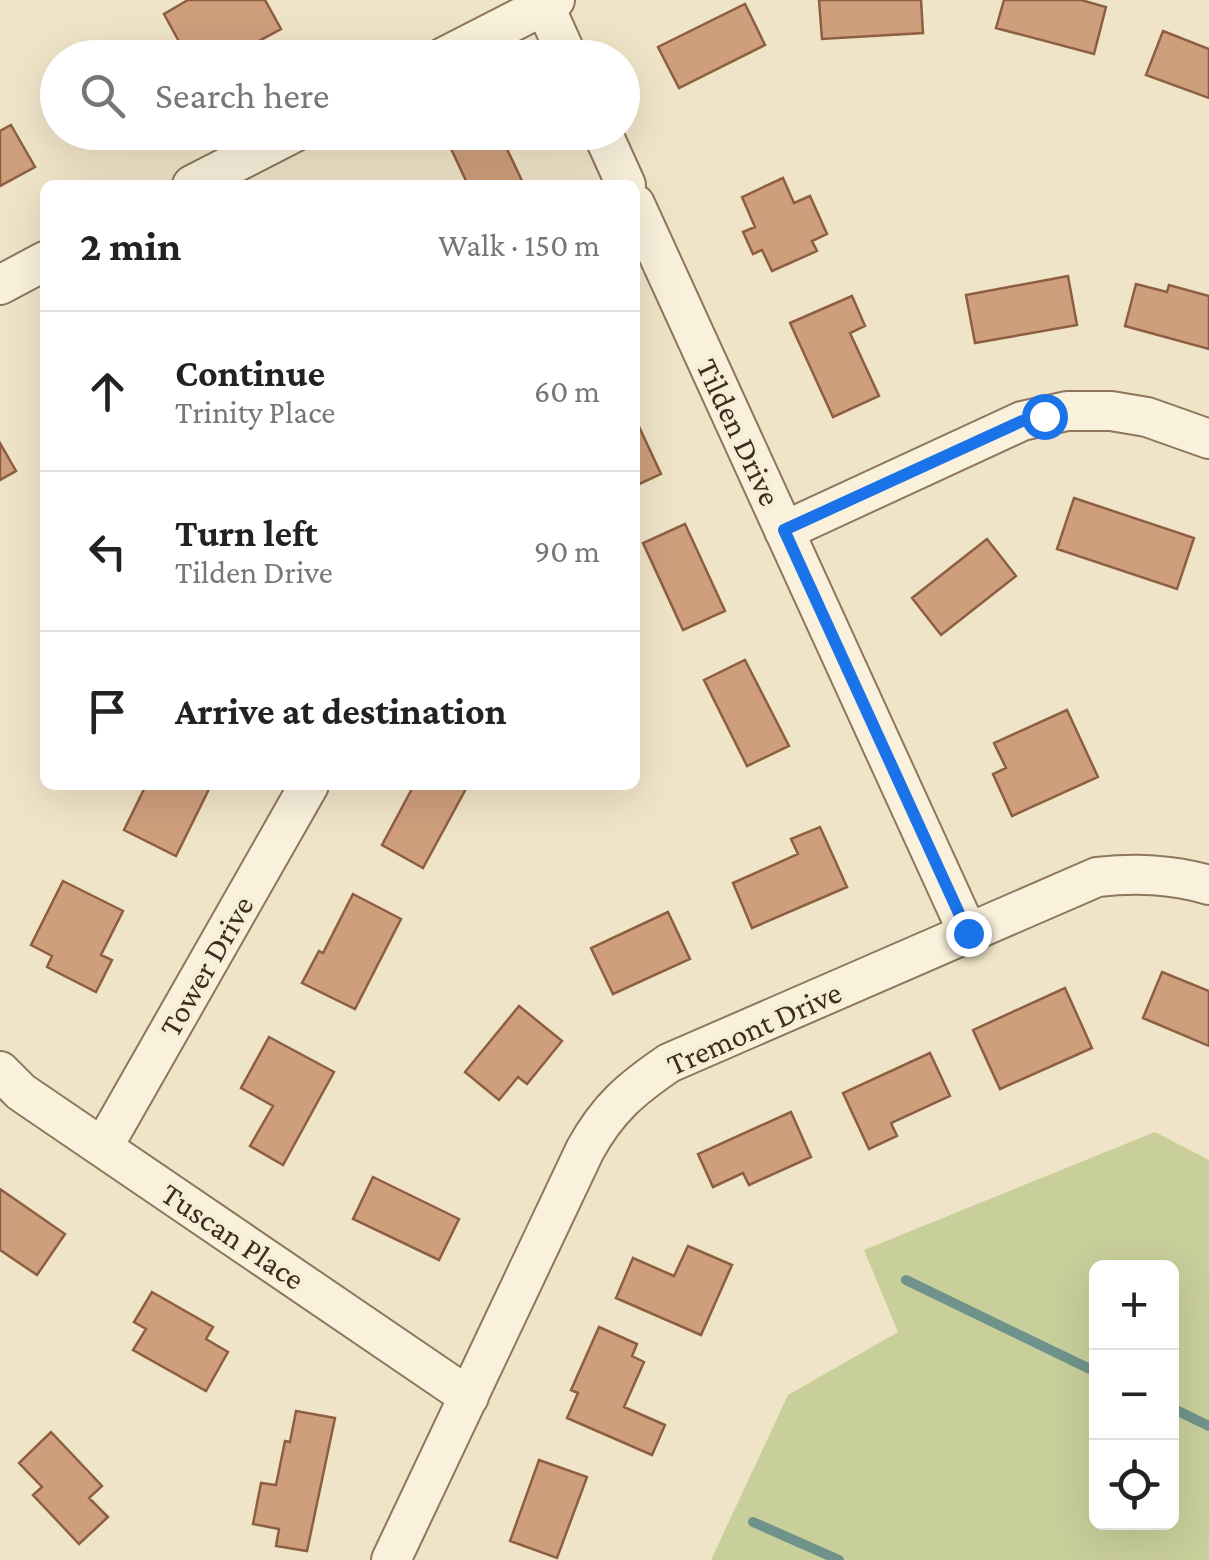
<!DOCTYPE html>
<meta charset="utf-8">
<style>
body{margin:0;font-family:"Crimson Pro",serif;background:#f2f2f2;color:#222}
.controls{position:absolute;right:30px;bottom:30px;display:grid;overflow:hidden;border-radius:15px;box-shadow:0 10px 40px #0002}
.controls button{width:90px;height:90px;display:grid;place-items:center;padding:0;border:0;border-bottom:2px solid #e0e0e0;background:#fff;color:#222;font:50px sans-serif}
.stop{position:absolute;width:30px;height:30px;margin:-22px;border:8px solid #1a73e8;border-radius:50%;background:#fff}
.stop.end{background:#1a73e8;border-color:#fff;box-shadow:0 2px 10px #0008}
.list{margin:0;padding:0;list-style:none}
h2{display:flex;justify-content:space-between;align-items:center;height:130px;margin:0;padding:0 40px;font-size:42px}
h2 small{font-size:32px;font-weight:400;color:#767676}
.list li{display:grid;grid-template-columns:65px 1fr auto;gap:30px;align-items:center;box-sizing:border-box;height:160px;padding:0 40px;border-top:2px solid #e0e0e0}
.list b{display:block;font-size:38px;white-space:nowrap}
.list p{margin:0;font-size:32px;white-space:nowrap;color:#767676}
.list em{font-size:32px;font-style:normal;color:#767676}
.icon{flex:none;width:55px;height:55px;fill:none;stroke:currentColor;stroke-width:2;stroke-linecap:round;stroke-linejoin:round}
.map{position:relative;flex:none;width:1209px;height:1560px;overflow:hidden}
.search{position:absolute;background:#fff;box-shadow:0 10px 40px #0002;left:40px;top:40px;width:600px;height:110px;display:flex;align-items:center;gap:25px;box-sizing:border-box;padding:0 35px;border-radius:55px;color:#767676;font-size:38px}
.panel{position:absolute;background:#fff;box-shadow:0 10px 40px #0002;left:40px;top:180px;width:600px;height:610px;border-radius:15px}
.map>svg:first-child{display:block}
.green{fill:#c9cf9b;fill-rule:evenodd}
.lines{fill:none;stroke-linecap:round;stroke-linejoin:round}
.stream{stroke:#6f938a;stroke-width:10}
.building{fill:#cf9f7d;stroke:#8d5f41;stroke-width:2.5}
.minor-casing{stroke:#8d765c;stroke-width:42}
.minor{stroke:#faf1dc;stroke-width:38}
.route{stroke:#1a73e8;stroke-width:12}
.labels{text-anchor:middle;stroke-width:8;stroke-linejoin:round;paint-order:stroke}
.street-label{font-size:32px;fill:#3d2e20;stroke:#f7eed8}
</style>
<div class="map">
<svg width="1209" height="1560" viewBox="0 0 1209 1560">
<rect width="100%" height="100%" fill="#f0e4c8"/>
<path class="green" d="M 1155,1132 L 1209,1160 L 1209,1560 L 711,1560 L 788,1395 L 898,1332 L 864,1250 ZM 1096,1268 L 1172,1268 L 1172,1522 L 1096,1522 Z"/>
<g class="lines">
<path class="stream" d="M 906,1280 L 1096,1372
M 1172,1408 L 1209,1426
M 753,1522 L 839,1560"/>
</g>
<path class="building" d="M 188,0 L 265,0 L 281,29 L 228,58 L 188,58 L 164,14 Z
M 819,0 L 921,0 L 923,33 L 822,39 Z
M 1004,0 L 1081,0 L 1106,7 L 1094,54 L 996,28 Z
M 745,4 L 765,45 L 679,88 L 658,47 Z
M 1163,31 L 1209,49 L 1209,98 L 1146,75 Z
M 11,125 L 35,167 L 0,186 L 0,131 Z
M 463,132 L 499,132 L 524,185 L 468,185 L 447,140 Z
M 783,178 L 794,203 L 810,196 L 827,234 L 812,241 L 817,251 L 772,271 L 762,250 L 753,254 L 743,232 L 755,227 L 742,197 Z
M 1068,276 L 1077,325 L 975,343 L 966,295 Z
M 1136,284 L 1167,292 L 1169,285 L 1209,296 L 1209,349 L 1125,326 Z
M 852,296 L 865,326 L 850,333 L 879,396 L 833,417 L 790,323 Z
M 635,418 L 661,474 L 635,486 Z
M 0,443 L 16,471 L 0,480 Z
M 1074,498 L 1194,538 L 1177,589 L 1057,549 Z
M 685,524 L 725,611 L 683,630 L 643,543 Z
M 987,539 L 1016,576 L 941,635 L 912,598 Z
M 745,660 L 789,746 L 747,766 L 704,680 Z
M 1067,710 L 1098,777 L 1012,816 L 993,774 L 1006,768 L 994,743 Z
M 146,785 L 211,785 L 176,856 L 124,830 Z
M 414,785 L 468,785 L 423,868 L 382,845 Z
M 820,827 L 847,887 L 752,928 L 733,883 L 798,854 L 791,839 Z
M 63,881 L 123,911 L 101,955 L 112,960 L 96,992 L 47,967 L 52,956 L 31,945 Z
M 353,894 L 401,919 L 355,1009 L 302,983 L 319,951 L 323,953 Z
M 668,912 L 690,959 L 613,994 L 591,948 Z
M 1162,972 L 1209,991 L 1209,1046 L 1143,1018 Z
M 1065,988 L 1092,1048 L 1000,1089 L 973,1030 Z
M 519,1006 L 562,1041 L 527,1084 L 518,1077 L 499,1100 L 465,1072 Z
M 269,1037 L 334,1072 L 283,1165 L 250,1146 L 273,1106 L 241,1088 Z
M 930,1053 L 950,1096 L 891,1123 L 897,1136 L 869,1149 L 843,1093 Z
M 791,1112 L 811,1157 L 749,1185 L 743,1173 L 713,1187 L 698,1154 Z
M 373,1177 L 459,1219 L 439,1260 L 353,1219 Z
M 0,1189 L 65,1234 L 37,1275 L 0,1250 Z
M 688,1246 L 732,1265 L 701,1335 L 616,1298 L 633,1258 L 674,1276 Z
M 152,1292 L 213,1327 L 206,1339 L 228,1352 L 206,1391 L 133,1350 L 146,1329 L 134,1322 Z
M 599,1327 L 637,1344 L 632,1356 L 644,1362 L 624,1407 L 665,1425 L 652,1455 L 567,1418 L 578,1393 L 571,1390 Z
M 296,1411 L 335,1418 L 307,1551 L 276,1546 L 279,1529 L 253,1524 L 261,1483 L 276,1485 L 285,1441 L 290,1442 Z
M 51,1432 L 102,1486 L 89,1498 L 108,1517 L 79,1544 L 33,1495 L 42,1487 L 19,1463 Z
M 539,1460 L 587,1477 L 557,1558 L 510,1541 Z"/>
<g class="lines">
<g class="minor-casing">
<path id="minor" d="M 542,0 L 568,58
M 442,58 L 555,0
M 602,132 L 626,185
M 192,185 L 295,132
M 635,204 L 968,933
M 0,285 L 45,261
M 784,531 L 1022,421 L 1067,411 L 1111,411 L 1147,417 L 1209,439
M 0,1071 L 21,1092 L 469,1397
M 103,1147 L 309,785
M 391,1560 L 585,1150 C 608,1108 631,1089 669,1063 L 1097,877 C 1136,873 1171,874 1209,885"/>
</g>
<use href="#minor" class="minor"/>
</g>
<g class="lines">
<path class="route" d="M 968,933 L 784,530 L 1022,421 L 1044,416"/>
</g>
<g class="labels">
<g class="street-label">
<text transform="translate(739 432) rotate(65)" y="11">Tilden Drive</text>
<text transform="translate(206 966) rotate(-60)" y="11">Tower Drive</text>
<text transform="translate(754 1028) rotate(-24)" y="11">Tremont Drive</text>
<text transform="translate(233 1236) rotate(34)" y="11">Tuscan Place</text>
</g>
</g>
</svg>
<div class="controls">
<button>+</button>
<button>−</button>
<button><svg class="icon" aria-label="locate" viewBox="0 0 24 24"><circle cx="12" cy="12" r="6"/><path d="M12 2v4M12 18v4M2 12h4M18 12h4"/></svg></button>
</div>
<div class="stop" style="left:1044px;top:416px"></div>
<div class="stop end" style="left:968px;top:933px"></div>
<div class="search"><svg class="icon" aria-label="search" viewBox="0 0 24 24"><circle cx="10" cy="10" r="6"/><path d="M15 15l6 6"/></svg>Search here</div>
<section class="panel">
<h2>2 min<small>Walk · 150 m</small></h2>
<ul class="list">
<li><svg class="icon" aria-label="ahead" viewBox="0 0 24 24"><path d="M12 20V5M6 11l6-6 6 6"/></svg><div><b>Continue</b><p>Trinity Place</p></div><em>60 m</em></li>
<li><svg class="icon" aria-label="left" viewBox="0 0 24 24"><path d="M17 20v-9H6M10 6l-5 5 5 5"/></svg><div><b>Turn left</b><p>Tilden Drive</p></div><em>90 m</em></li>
<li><svg class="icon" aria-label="arrive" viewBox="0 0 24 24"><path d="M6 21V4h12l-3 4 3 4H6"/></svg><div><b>Arrive at destination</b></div></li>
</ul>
</section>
</div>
